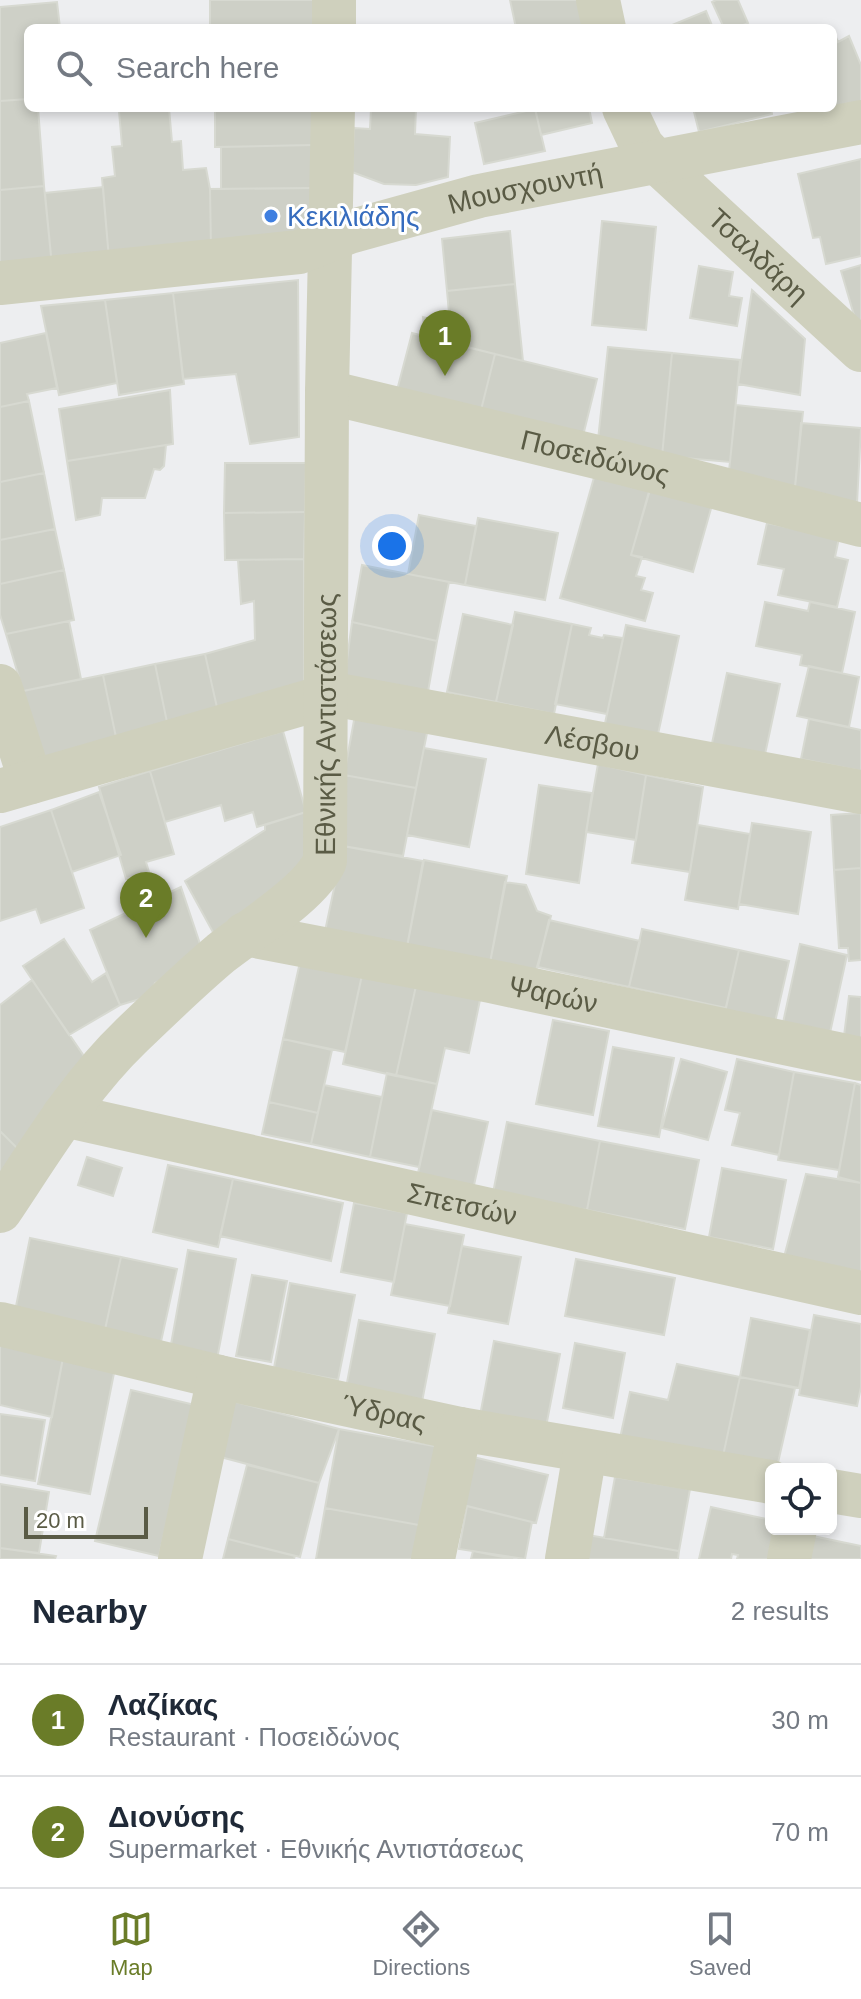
<!DOCTYPE html>
<meta charset="utf-8">
<style>
body{margin:0;font-family:Helvetica,sans-serif;background:#f6f6f7;color:#1f2937}
.controls{position:absolute;right:24px;bottom:24px;display:grid;overflow:hidden;border-radius:12px;box-shadow:0 4px 12px #0003}
.controls button{width:72px;height:72px;display:grid;place-items:center;padding:0;border:0;border-bottom:2px solid #e0e1e3;background:#fff;color:#1f2937;font:40px sans-serif}
.scale{position:absolute;left:24px;bottom:20px;width:124px;box-sizing:border-box;padding-left:8px;border:4px solid #5a5b45;border-top:0;font-size:22px;line-height:28px;white-space:nowrap;color:#5a5b45;-webkit-text-stroke:6px #fff;paint-order:stroke}
.you{position:absolute;left:392px;top:546px;width:28px;height:28px;margin:-20px;border:6px solid #fff;border-radius:50%;background:#1a73e8;box-shadow:0 0 0 12px #1a73e833}
.badge{display:grid;place-items:center;width:52px;height:52px;border-radius:50%;background:#6a7c28;color:#fff;font-size:26px;font-weight:700}
.pin{position:absolute;translate:-50% -66px;filter:drop-shadow(0 2px 4px #0008)}
.pin::after{content:'';position:absolute;top:42px;width:28px;height:24px;background:inherit;clip-path:polygon(0 0,100% 0,50% 100%)}
.list{margin:0;padding:0;list-style:none}
h2{display:flex;justify-content:space-between;align-items:center;height:104px;margin:0;padding:0 32px;font-size:34px}
h2 small{font-size:26px;font-weight:400;color:#747a83}
.list li{display:grid;grid-template-columns:52px 1fr auto;gap:24px;align-items:center;box-sizing:border-box;height:112px;padding:0 32px;border-top:2px solid #e0e1e3}
.list b{display:block;font-size:30px;white-space:nowrap}
.list p{margin:0;font-size:26px;white-space:nowrap;color:#747a83}
.list em{font-size:26px;font-style:normal;color:#747a83}
.icon{flex:none;width:44px;height:44px;fill:none;stroke:currentColor;stroke-width:2;stroke-linecap:round;stroke-linejoin:round}
.map{position:relative;flex:none;width:861px;height:1559px;overflow:hidden}
.search{position:absolute;background:#fff;box-shadow:0 4px 12px #0003;left:24px;right:24px;top:24px;height:88px;display:flex;align-items:center;gap:20px;box-sizing:border-box;padding:0 28px;border-radius:12px;color:#747a83;font-size:30px}
.sheet{height:328px;background:#fff}
nav{display:flex;justify-content:space-around;align-items:center;box-sizing:border-box;height:112px;border-top:2px solid #e0e1e3;background:#fff;font-size:22px;color:#747a83}
nav a{display:grid;justify-items:center;gap:4px}
nav .on{color:#6a7c28}
.map>svg:first-child{display:block}
.building{fill:#ced0c7;stroke:#d7d9d1;stroke-width:2}
.lines{fill:none;stroke-linecap:round;stroke-linejoin:round}
.minor{stroke:#cfd0bd;stroke-width:44}
.tertiary{stroke:#cfd0bd;stroke-width:44}
.shop-dot{fill:#3f7fe0;stroke:#fff;stroke-width:3}
.labels{text-anchor:middle;stroke-width:6;stroke-linejoin:round;paint-order:stroke}
.street-label{font-size:28px;fill:#5a5b45;stroke:#fff}
.shop-label{font-size:28px;fill:#366cbe;stroke:#fff;text-anchor:start}
</style>
<div class="map">
<svg width="861" height="1559" viewBox="0 0 861 1559">
<rect width="100%" height="100%" fill="#edeef0"/>
<path class="building" d="M 210,0 L 314,0 L 314,28 L 210,28 Z
M 510,0 L 581,0 L 588,28 L 516,28 Z
M 716,0 L 738,0 L 748,23 L 737,28 L 724,28 L 712,2 Z
M 57,2 L 60,28 L 28,28 L 28,99 L 0,101 L 0,7 Z
M 706,11 L 713,28 L 665,28 Z
M 834,33 L 838,42 L 849,36 L 861,65 L 861,104 L 838,114 L 833,101 Z
M 28,99 L 28,108 L 38,108 L 44,186 L 0,190 L 0,101 Z
M 150,108 L 169,108 L 172,142 L 181,141 L 183,170 L 206,168 L 210,189 L 211,249 L 109,259 L 102,178 L 115,176 L 112,147 L 122,146 L 119,111 Z
M 215,108 L 313,108 L 313,145 L 215,147 Z
M 371,108 L 416,108 L 415,134 L 450,137 L 448,177 L 416,185 L 384,184 L 352,172 L 354,128 L 370,129 Z
M 589,108 L 592,123 L 541,135 L 535,108 Z
M 693,108 L 771,108 L 772,114 L 699,132 Z
M 535,109 L 545,151 L 484,164 L 475,123 Z
M 313,145 L 312,188 L 221,189 L 221,147 Z
M 861,159 L 861,256 L 826,264 L 820,237 L 813,238 L 798,174 Z
M 44,186 L 52,266 L 0,271 L 0,190 Z
M 103,187 L 109,259 L 52,266 L 45,193 Z
M 312,188 L 311,238 L 211,249 L 210,189 Z
M 602,221 L 656,227 L 646,330 L 592,325 Z
M 510,231 L 515,284 L 447,291 L 442,239 Z
M 861,265 L 861,321 L 856,322 L 841,271 Z
M 699,266 L 733,272 L 729,296 L 742,298 L 737,326 L 690,318 Z
M 298,280 L 299,437 L 250,444 L 236,374 L 183,379 L 173,293 Z
M 515,284 L 523,361 L 425,337 L 423,317 L 450,324 L 447,291 Z
M 752,290 L 805,339 L 800,395 L 738,384 Z
M 173,293 L 184,384 L 119,395 L 105,300 Z
M 105,300 L 117,383 L 59,395 L 41,306 Z
M 46,333 L 57,388 L 27,394 L 29,401 L 0,407 L 0,343 Z
M 412,333 L 495,354 L 479,418 L 395,398 Z
M 608,347 L 672,353 L 662,456 L 597,449 Z
M 672,353 L 740,360 L 730,462 L 662,456 Z
M 495,354 L 597,379 L 581,444 L 479,418 Z
M 170,390 L 173,444 L 67,461 L 59,409 Z
M 29,401 L 44,473 L 0,482 L 0,407 Z
M 736,405 L 803,412 L 794,497 L 727,490 Z
M 801,423 L 861,428 L 857,503 L 794,497 Z
M 166,445 L 164,466 L 160,470 L 154,469 L 145,498 L 102,498 L 100,515 L 76,520 L 67,461 Z
M 225,463 L 306,463 L 305,512 L 224,513 Z
M 44,473 L 55,529 L 0,540 L 0,482 Z
M 595,474 L 650,490 L 631,555 L 642,557 L 636,576 L 645,578 L 641,590 L 653,593 L 645,621 L 560,598 Z
M 652,481 L 714,498 L 693,572 L 631,555 Z
M 305,512 L 304,559 L 225,560 L 224,513 Z
M 419,515 L 476,526 L 465,585 L 408,574 Z
M 478,518 L 558,533 L 545,600 L 465,585 Z
M 767,523 L 839,538 L 835,557 L 848,560 L 837,607 L 778,595 L 784,569 L 758,564 Z
M 55,529 L 64,570 L 0,584 L 0,540 Z
M 304,559 L 304,684 L 218,712 L 205,654 L 255,640 L 254,601 L 241,604 L 238,560 Z
M 362,565 L 449,582 L 437,641 L 352,622 Z
M 64,570 L 74,620 L 6,634 L 0,615 L 0,584 Z
M 765,602 L 808,611 L 810,602 L 855,612 L 842,673 L 800,665 L 802,655 L 756,646 Z
M 515,612 L 572,624 L 554,714 L 496,702 Z
M 463,614 L 513,625 L 496,702 L 447,692 Z
M 69,621 L 81,679 L 23,691 L 6,634 Z
M 352,622 L 437,641 L 427,697 L 344,683 Z
M 572,624 L 591,628 L 589,635 L 603,638 L 604,635 L 623,638 L 607,714 L 555,704 Z
M 626,625 L 679,636 L 657,739 L 604,728 Z
M 205,654 L 218,712 L 168,727 L 155,664 Z
M 155,664 L 168,727 L 117,742 L 103,675 Z
M 809,666 L 859,677 L 849,727 L 797,716 Z
M 727,673 L 780,684 L 764,759 L 711,748 Z
M 103,675 L 117,742 L 45,763 L 23,691 Z
M 355,715 L 428,728 L 416,788 L 344,775 Z
M 809,719 L 861,730 L 861,771 L 801,759 Z
M 283,731 L 306,812 L 257,827 L 253,812 L 225,821 L 221,805 L 165,822 L 150,771 Z
M 424,748 L 486,759 L 469,847 L 407,835 Z
M 598,764 L 646,775 L 636,840 L 586,832 Z
M 150,771 L 174,854 L 146,862 L 149,872 L 126,879 L 99,787 Z
M 344,775 L 416,788 L 403,856 L 343,846 Z
M 646,775 L 703,787 L 690,872 L 632,863 Z
M 539,785 L 592,793 L 579,883 L 526,874 Z
M 99,792 L 121,855 L 72,872 L 51,810 Z
M 51,810 L 84,908 L 41,923 L 36,909 L 0,921 L 0,827 Z
M 306,812 L 307,865 L 214,934 L 185,881 L 265,830 L 265,825 Z
M 861,813 L 861,868 L 834,870 L 831,815 Z
M 752,823 L 811,832 L 798,914 L 739,904 Z
M 698,825 L 750,834 L 738,909 L 685,900 Z
M 343,846 L 423,861 L 406,952 L 324,936 Z
M 424,860 L 507,876 L 489,968 L 406,952 Z
M 861,868 L 861,960 L 849,961 L 848,948 L 839,948 L 834,870 Z
M 505,882 L 526,885 L 537,911 L 551,916 L 534,978 L 489,968 Z
M 181,887 L 201,947 L 167,978 L 155,983 L 150,996 L 120,1005 L 90,930 Z
M 549,920 L 640,941 L 629,987 L 538,967 Z
M 642,929 L 739,950 L 726,1008 L 629,987 Z
M 64,939 L 92,982 L 106,973 L 120,1005 L 69,1035 L 23,966 Z
M 800,944 L 847,955 L 828,1042 L 781,1032 Z
M 739,950 L 789,961 L 773,1031 L 723,1020 Z
M 300,962 L 362,975 L 345,1052 L 283,1039 Z
M 362,975 L 416,986 L 396,1076 L 343,1064 Z
M 32,980 L 86,1059 L 20,1151 L 0,1131 L 0,1005 Z
M 416,986 L 480,1000 L 469,1053 L 445,1048 L 437,1084 L 396,1076 Z
M 849,996 L 861,997 L 861,1046 L 843,1044 Z
M 553,1020 L 609,1031 L 593,1115 L 536,1104 Z
M 283,1039 L 332,1050 L 318,1113 L 269,1102 Z
M 613,1047 L 674,1058 L 659,1137 L 598,1126 Z
M 681,1059 L 727,1072 L 708,1140 L 662,1128 Z
M 737,1059 L 794,1072 L 779,1155 L 732,1145 L 740,1113 L 725,1110 Z
M 794,1072 L 855,1083 L 839,1170 L 778,1160 Z
M 387,1073 L 437,1084 L 419,1167 L 370,1157 Z
M 855,1083 L 861,1085 L 861,1183 L 838,1177 Z
M 324,1085 L 382,1097 L 370,1157 L 311,1144 Z
M 269,1102 L 318,1113 L 311,1144 L 262,1134 Z
M 432,1110 L 488,1122 L 472,1194 L 416,1182 Z
M 507,1122 L 600,1141 L 587,1210 L 493,1193 Z
M 0,1131 L 20,1151 L 0,1179 Z
M 600,1141 L 699,1160 L 685,1229 L 587,1210 Z
M 87,1157 L 122,1168 L 113,1196 L 78,1185 Z
M 168,1165 L 233,1179 L 218,1247 L 153,1232 Z
M 722,1168 L 786,1180 L 773,1249 L 709,1237 Z
M 806,1174 L 861,1183 L 861,1278 L 784,1257 Z
M 233,1179 L 343,1203 L 331,1261 L 220,1236 Z
M 354,1203 L 407,1213 L 394,1282 L 341,1272 Z
M 405,1224 L 464,1235 L 450,1306 L 391,1295 Z
M 30,1238 L 121,1257 L 104,1334 L 14,1316 Z
M 462,1246 L 521,1257 L 508,1324 L 448,1313 Z
M 188,1250 L 236,1259 L 217,1359 L 170,1350 Z
M 121,1257 L 177,1269 L 160,1346 L 104,1334 Z
M 576,1259 L 675,1278 L 664,1335 L 565,1316 Z
M 252,1275 L 287,1281 L 271,1362 L 236,1356 Z
M 290,1283 L 355,1295 L 338,1380 L 274,1368 Z
M 814,1315 L 861,1324 L 861,1387 L 857,1406 L 799,1395 Z
M 751,1318 L 810,1330 L 799,1388 L 740,1377 Z
M 359,1320 L 435,1334 L 421,1407 L 345,1393 Z
M 494,1341 L 560,1354 L 545,1432 L 479,1421 Z
M 575,1343 L 625,1353 L 613,1418 L 563,1408 Z
M 0,1345 L 63,1358 L 52,1417 L 0,1405 Z
M 63,1358 L 115,1368 L 90,1494 L 38,1484 Z
M 677,1364 L 740,1377 L 723,1456 L 619,1443 L 630,1392 L 668,1400 Z
M 740,1377 L 795,1388 L 777,1467 L 723,1456 Z
M 131,1390 L 195,1405 L 159,1556 L 95,1541 Z
M 228,1400 L 339,1429 L 319,1483 L 213,1455 Z
M 0,1414 L 45,1420 L 35,1481 L 0,1475 Z
M 339,1429 L 445,1448 L 430,1527 L 325,1508 Z
M 469,1456 L 548,1475 L 536,1523 L 458,1504 Z
M 247,1465 L 319,1483 L 300,1557 L 228,1539 Z
M 615,1477 L 690,1489 L 679,1551 L 604,1538 Z
M 0,1484 L 49,1492 L 39,1553 L 0,1548 Z
M 467,1506 L 532,1522 L 525,1559 L 459,1549 Z
M 711,1507 L 771,1520 L 771,1529 L 780,1529 L 774,1559 L 737,1559 L 738,1555 L 732,1554 L 731,1559 L 699,1559 Z
M 325,1508 L 430,1527 L 425,1559 L 316,1559 Z
M 588,1535 L 679,1551 L 678,1559 L 584,1559 Z
M 813,1536 L 861,1546 L 861,1559 L 808,1559 Z
M 228,1539 L 295,1556 L 294,1559 L 223,1559 Z
M 0,1548 L 56,1556 L 55,1559 L 0,1559 Z
M 473,1551 L 513,1559 L 471,1559 Z"/>
<g class="lines">
<g class="minor">
<path d="M 598,0 L 604,28"/>
<path d="M 334,28 L 334,0"/>
<path id="s1" d="M 624,108 L 642,146 L 657,162 L 861,350"/>
<path id="s2" d="M 327,392 L 622,463 L 861,525"/>
<path d="M 0,686 L 31,782"/>
<path id="s3" d="M 0,791 L 311,701 L 343,696 L 861,792"/>
<path id="s4" d="M 245,934 L 490,981 L 861,1059"/>
<path id="s5" d="M 64,1115 L 861,1293"/>
<path id="s6" d="M 0,1211 C 41,1150 78,1087 131,1036 C 160,1008 190,979 221,953 C 250,930 311,893 325,861 L 327,392 L 333,108"/>
<path id="s7" d="M 0,1324 L 219,1377 L 460,1429 L 771,1482"/>
<path d="M 831,1491 L 861,1496"/>
<path d="M 180,1559 L 219,1377"/>
<path d="M 433,1559 L 460,1429"/>
<path d="M 567,1559 L 585,1452"/>
<path d="M 789,1559 L 795,1529"/>
</g>
<path class="tertiary" id="s8" d="M 0,283 L 299,252 L 349,232 L 479,196 L 861,122"/>
</g>
<circle class="shop-dot" cx="271" cy="216" r="8"/>
<g class="labels">
<g class="street-label">
<text dy="10" stroke="none"><textPath href="#s8" startOffset="536">Μουσχουντή</textPath></text>
<text dy="10" stroke="none"><textPath href="#s1" startOffset="202">Τσαλδάρη</textPath></text>
<text dy="10" stroke="none"><textPath href="#s2" startOffset="276">Ποσειδώνος</textPath></text>
<text dy="10" stroke="none"><textPath href="#s6" startOffset="618">Εθνικής Αντιστάσεως</textPath></text>
<text dy="10" stroke="none"><textPath href="#s3" startOffset="610">Λέσβου</textPath></text>
<text dy="10" stroke="none"><textPath href="#s4" startOffset="314">Ψαρών</textPath></text>
<text dy="10" stroke="none"><textPath href="#s5" startOffset="408">Σπετσών</textPath></text>
<text dy="10" stroke="none"><textPath href="#s7" startOffset="394">Ύδρας</textPath></text>
</g>
<g class="shop-label">
<text x="287" y="226">Κεκιλιάδης</text>
</g>
</g>
</svg>
<div class="controls">
<button><svg class="icon" aria-label="locate" viewBox="0 0 24 24"><circle cx="12" cy="12" r="6"/><path d="M12 2v4M12 18v4M2 12h4M18 12h4"/></svg></button>
</div>
<div class="scale">20 m</div>
<div class="you"></div>
<div class="pin badge" style="left:445px;top:376px">1</div>
<div class="pin badge" style="left:146px;top:938px">2</div>
<div class="search"><svg class="icon" aria-label="search" viewBox="0 0 24 24"><circle cx="10" cy="10" r="6"/><path d="M15 15l6 6"/></svg>Search here</div>
</div>
<section class="sheet">
<h2>Nearby<small>2 results</small></h2>
<ul class="list">
<li><span class="badge">1</span><div><b>Λαζίκας</b><p>Restaurant · Ποσειδώνος</p></div><em>30 m</em></li>
<li><span class="badge">2</span><div><b>Διονύσης</b><p>Supermarket · Εθνικής Αντιστάσεως</p></div><em>70 m</em></li>
</ul>
</section>
<nav>
<a class="on"><svg class="icon" aria-label="map" viewBox="0 0 24 24"><path d="M3 6l6-2 6 2 6-2v14l-6 2-6-2-6 2zM9 4v14M15 6v14"/></svg>Map</a>
<a><svg class="icon" aria-label="directions" viewBox="0 0 24 24"><path d="M12 3l9 9-9 9-9-9zM9 14v-3h6M13 9l2 2-2 2"/></svg>Directions</a>
<a><svg class="icon" aria-label="saved" viewBox="0 0 24 24"><path d="M7 4h10v16l-5-4-5 4z"/></svg>Saved</a>
</nav>
